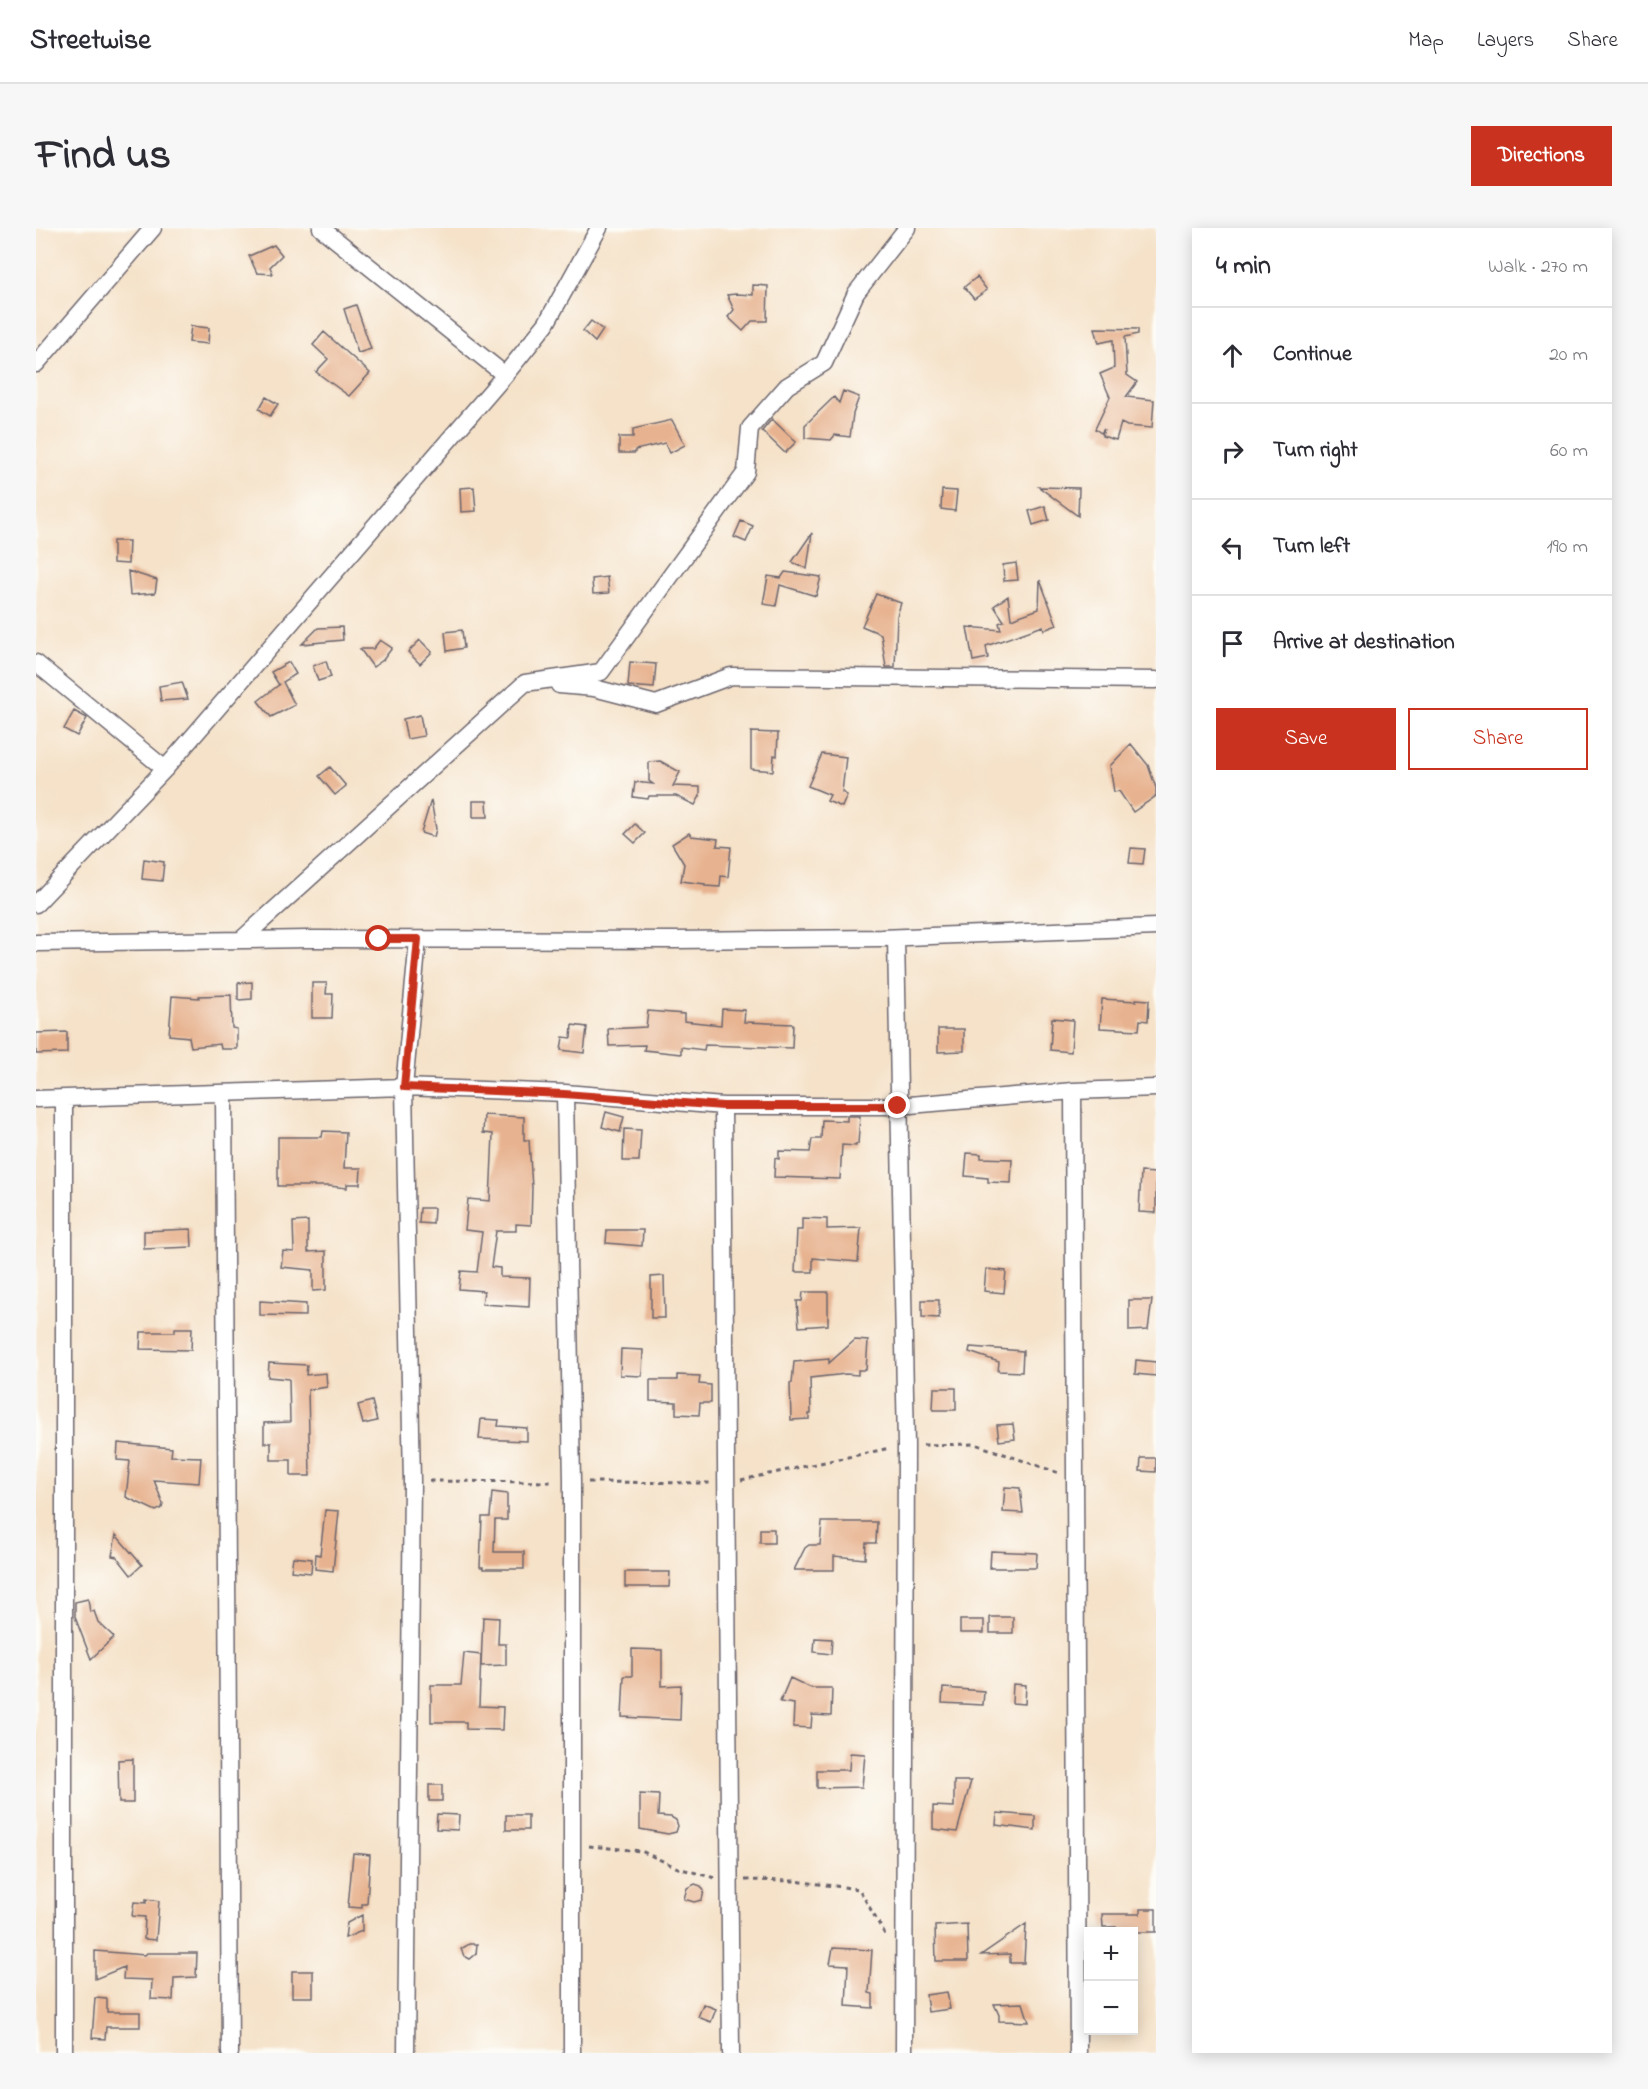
<!DOCTYPE html>
<meta charset="utf-8">
<style>
body{margin:0;font-family:"Indie Flower",sans-serif;background:#f7f7f7;color:#2b2b33}
.controls{position:absolute;right:18px;bottom:18px;display:grid;overflow:hidden;border-radius:0px;box-shadow:0 3px 15px #0003}
.controls button{width:54px;height:54px;display:grid;place-items:center;padding:0;border:0;border-bottom:2px solid #e1e1e2;background:#fff;color:#2b2b33;font:30px sans-serif}
.stop{position:absolute;width:18px;height:18px;margin:-14px;border:4px solid #c8321e;border-radius:50%;background:#fff}
.stop.end{background:#c8321e;border-color:#fff;box-shadow:0 2px 6px #0008}
.list{margin:0;padding:0;list-style:none}
h2{display:flex;justify-content:space-between;align-items:center;height:78px;margin:0;padding:0 24px;font-size:26px}
h2 small{font-size:20px;font-weight:400;color:#7c7c81}
.list li{display:grid;grid-template-columns:39px 1fr auto;gap:18px;align-items:center;box-sizing:border-box;height:96px;padding:0 24px;border-top:2px solid #e1e1e2}
.list b{display:block;font-size:22px;white-space:nowrap}
.list em{font-size:20px;font-style:normal;color:#7c7c81}
.actions{display:flex;gap:12px;padding:18px 24px}
.actions a{flex:1;padding:14px 0;border:2px solid #c8321e;border-radius:0px;text-align:center;font-size:21px;color:#c8321e}
.actions .main{background:#c8321e;color:#fff}
.icon{flex:none;width:33px;height:33px;fill:none;stroke:currentColor;stroke-width:2;stroke-linecap:round;stroke-linejoin:round}
.map{position:relative;flex:none;width:1120px;height:1825px;overflow:hidden;border-radius:0px}
header{display:flex;align-items:center;gap:36px;box-sizing:border-box;height:84px;padding:0 30px;background:#fff;border-bottom:2px solid #e1e1e2}
header strong{font-size:28px}
nav{display:flex;gap:33px;margin-inline-start:auto;font-size:21px}
.intro{display:flex;align-items:center;justify-content:space-between;box-sizing:border-box;height:144px;padding:0 36px}
h1{margin:0;font-size:42px}
.button{padding:15px 27px;border-radius:0px;background:#c8321e;color:#fff;font-size:21px;font-weight:700}
main{display:flex;gap:36px;padding:0 36px}
aside{flex:1;background:#fff;border-radius:0px;box-shadow:0 3px 15px #0003}
.map>svg:first-child{display:block}
.building{fill:#e7b28f}
.lines{fill:none;stroke-linecap:round;stroke-linejoin:round}
.minor-casing{stroke:#6c656d;stroke-width:19}
.path{stroke:#6c656d;stroke-width:3;stroke-dasharray:4.5 4.5;stroke-linecap:butt}
.minor{stroke:#fff;stroke-width:16}
.route{stroke:#c8321e;stroke-width:8}
</style>
<header>
<strong>Streetwise</strong>
<nav><a>Map</a><a>Layers</a><a>Share</a></nav>
</header>
<div class="intro"><h1>Find us</h1><a class="button">Directions</a></div>
<main>
<div class="map">
<svg width="1120" height="1825" viewBox="0 0 1120 1825">
<rect width="100%" height="100%" fill="#fdfcf7"/>
<filter id="ink" filterUnits="userSpaceOnUse"><feTurbulence type="fractalNoise" baseFrequency=".0167" numOctaves="2"/><feDisplacementMap in="SourceGraphic" scale="12" xChannelSelector="R" yChannelSelector="G"/><feConvolveMatrix kernelMatrix="1 2 1 2 8 2 1 2 1" color-interpolation-filters="sRGB"/></filter>
<filter id="wash" filterUnits="userSpaceOnUse"><feTurbulence type="fractalNoise" baseFrequency=".008" numOctaves="4" result="noise"/><feDisplacementMap in="SourceGraphic" scale="24" xChannelSelector="R" yChannelSelector="G"/><feGaussianBlur stdDeviation="1.35" result="paint"/><feColorMatrix in="noise" values="0 0 0 0 0 0 0 0 0 0 0 0 0 0 0 0 0 1.4 0 .05"/><feComposite in="paint" operator="in"/></filter>
<g filter="url(#wash)">
<rect width="100%" height="100%" fill="#f5e2c9"/>
<g id="blocks">
<path class="building" d="M 238,17 L 246,27 L 234,39 L 237,46 L 221,45 L 213,28 Z
M 941,49 L 951,62 L 938,71 L 928,59 Z
M 717,57 L 732,58 L 731,93 L 716,93 L 707,103 L 692,89 L 698,82 L 691,67 L 700,66 L 717,67 Z
M 320,77 L 335,121 L 322,125 L 308,81 Z
M 555,93 L 567,102 L 559,114 L 547,103 Z
M 155,98 L 173,100 L 172,116 L 153,114 Z
M 1059,100 L 1102,101 L 1102,106 L 1089,109 L 1091,147 L 1101,154 L 1090,169 L 1118,172 L 1116,200 L 1091,198 L 1085,195 L 1080,212 L 1066,208 L 1068,201 L 1065,205 L 1059,201 L 1074,169 L 1064,146 L 1078,140 L 1077,112 L 1063,115 Z
M 288,104 L 334,145 L 313,168 L 280,144 L 292,131 L 277,117 Z
M 807,163 L 823,169 L 817,186 L 814,209 L 799,207 L 795,212 L 769,210 L 769,197 L 798,169 L 803,175 Z
M 230,169 L 242,176 L 234,188 L 223,181 Z
M 736,191 L 760,214 L 749,225 L 726,203 Z
M 636,192 L 649,217 L 634,225 L 629,215 L 599,222 L 599,225 L 583,225 L 583,209 L 597,209 L 597,201 Z
M 438,259 L 440,283 L 425,284 L 424,260 Z
M 1003,259 L 1043,260 L 1042,288 Z
M 906,262 L 921,263 L 919,283 L 905,281 Z
M 1009,278 L 1013,292 L 997,297 L 993,283 Z
M 705,293 L 717,298 L 710,314 L 698,309 Z
M 776,305 L 771,341 L 756,334 Z
M 77,313 L 93,313 L 92,336 L 77,335 Z
M 980,335 L 982,352 L 968,353 L 967,337 Z
M 92,343 L 121,352 L 119,365 L 94,367 Z
M 749,344 L 785,349 L 780,368 L 744,357 L 740,378 L 727,376 L 732,348 L 745,350 Z
M 571,349 L 573,365 L 557,366 L 556,351 Z
M 1004,352 L 1021,397 L 1008,402 L 1007,398 L 950,418 L 952,430 L 937,433 L 931,399 L 965,402 L 963,395 L 968,393 L 958,378 L 972,368 L 975,391 L 1003,381 Z
M 840,366 L 865,375 L 861,388 L 859,439 L 850,439 L 845,406 L 826,398 Z
M 306,399 L 307,412 L 266,416 L 282,400 Z
M 426,402 L 428,420 L 411,423 L 409,404 Z
M 344,412 L 356,420 L 347,432 L 337,439 L 324,421 L 337,421 Z
M 384,412 L 396,424 L 384,436 L 372,424 Z
M 290,433 L 295,449 L 282,453 L 277,438 Z
M 253,434 L 260,446 L 247,454 L 259,477 L 235,489 L 222,473 L 244,456 L 243,457 L 235,444 Z
M 594,434 L 620,436 L 618,460 L 592,458 Z
M 146,454 L 152,471 L 125,473 L 123,458 Z
M 38,483 L 51,490 L 41,508 L 28,501 Z
M 384,487 L 388,508 L 371,511 L 367,491 Z
M 715,504 L 742,505 L 741,528 L 738,527 L 737,543 L 715,541 Z
M 1095,516 L 1112,537 L 1120,560 L 1120,568 L 1097,584 L 1083,563 L 1078,564 L 1074,538 Z
M 786,526 L 810,529 L 806,564 L 811,567 L 806,579 L 791,573 L 794,567 L 772,558 Z
M 624,533 L 644,544 L 637,558 L 664,559 L 664,568 L 659,577 L 640,568 L 613,568 L 612,571 L 597,569 L 599,554 L 617,556 L 613,553 L 613,534 Z
M 294,539 L 310,558 L 299,567 L 283,548 Z
M 395,572 L 400,601 L 398,609 L 385,605 Z
M 437,573 L 451,573 L 452,589 L 437,589 Z
M 599,596 L 609,605 L 599,615 L 589,606 Z
M 653,605 L 655,608 L 682,611 L 681,618 L 695,619 L 692,649 L 685,648 L 684,659 L 669,658 L 669,656 L 645,653 L 648,636 L 636,616 Z
M 1095,620 L 1109,621 L 1107,636 L 1093,635 Z
M 108,631 L 128,634 L 126,653 L 106,651 Z
M 216,754 L 216,771 L 202,772 L 202,755 Z
M 276,755 L 291,755 L 290,766 L 297,766 L 296,790 L 276,790 Z
M 195,767 L 196,800 L 201,801 L 201,821 L 185,821 L 184,816 L 155,819 L 153,809 L 133,807 L 136,768 L 163,770 L 163,768 Z
M 1066,771 L 1100,773 L 1100,771 L 1113,772 L 1112,793 L 1104,792 L 1103,802 L 1064,800 Z
M 686,781 L 709,782 L 708,794 L 757,796 L 756,820 L 669,817 L 668,822 L 645,819 L 645,826 L 608,822 L 609,817 L 573,818 L 572,801 L 610,799 L 612,783 L 648,786 L 648,793 L 685,797 Z
M 1016,790 L 1037,792 L 1035,824 L 1014,822 Z
M 536,797 L 551,799 L 548,825 L 525,822 L 527,809 L 535,810 Z
M 902,801 L 928,801 L 928,823 L 902,824 Z
M 31,804 L 31,825 L 0,826 L 0,805 Z
M 570,884 L 588,889 L 584,904 L 566,899 Z
M 448,887 L 488,889 L 488,912 L 493,912 L 496,960 L 495,997 L 480,996 L 480,1003 L 460,1003 L 455,1039 L 464,1040 L 464,1049 L 494,1050 L 493,1079 L 446,1076 L 448,1063 L 423,1061 L 425,1043 L 441,1044 L 446,1004 L 429,1002 L 432,971 L 454,973 L 457,906 L 447,905 Z
M 811,888 L 824,888 L 822,916 L 820,916 L 820,918 L 806,917 L 804,951 L 738,949 L 739,930 L 743,931 L 743,923 L 774,924 L 776,911 L 785,911 L 786,892 L 811,893 Z
M 588,901 L 605,902 L 603,933 L 587,933 Z
M 287,903 L 310,904 L 308,940 L 325,940 L 324,956 L 311,956 L 311,960 L 293,958 L 242,958 L 242,909 L 286,909 Z
M 931,925 L 945,926 L 945,930 L 976,931 L 975,955 L 952,954 L 952,950 L 929,948 Z
M 1105,944 L 1120,945 L 1120,985 L 1103,984 Z
M 384,980 L 398,980 L 397,996 L 383,995 Z
M 766,990 L 791,991 L 791,1001 L 825,1000 L 822,1034 L 777,1030 L 777,1044 L 759,1044 L 761,1002 L 766,1002 Z
M 272,993 L 272,1024 L 290,1023 L 290,1062 L 277,1063 L 277,1042 L 245,1039 L 247,1023 L 258,1024 L 257,994 Z
M 155,1001 L 156,1019 L 108,1021 L 108,1003 Z
M 571,1002 L 607,1002 L 606,1018 L 570,1015 Z
M 950,1041 L 970,1043 L 968,1065 L 948,1063 Z
M 628,1048 L 629,1090 L 615,1090 L 615,1049 Z
M 767,1064 L 792,1064 L 792,1097 L 763,1099 L 761,1073 L 766,1073 Z
M 886,1072 L 903,1072 L 903,1090 L 886,1089 Z
M 1093,1072 L 1116,1072 L 1112,1102 L 1093,1103 Z
M 224,1073 L 270,1076 L 270,1088 L 224,1087 Z
M 139,1100 L 156,1100 L 155,1122 L 104,1121 L 105,1104 L 139,1104 Z
M 819,1112 L 832,1113 L 830,1142 L 822,1142 L 822,1147 L 810,1146 L 774,1150 L 775,1186 L 773,1186 L 773,1191 L 755,1192 L 754,1155 L 756,1155 L 758,1134 L 793,1131 L 793,1135 Z
M 934,1119 L 987,1123 L 986,1144 L 962,1143 L 963,1134 L 933,1124 Z
M 585,1121 L 607,1122 L 606,1148 L 584,1147 Z
M 1100,1132 L 1120,1134 L 1120,1148 L 1099,1146 Z
M 233,1135 L 271,1137 L 270,1147 L 290,1145 L 291,1159 L 272,1162 L 274,1248 L 255,1248 L 255,1232 L 235,1232 L 235,1215 L 228,1215 L 228,1195 L 254,1194 L 253,1151 L 232,1149 Z
M 641,1147 L 664,1148 L 663,1156 L 675,1157 L 675,1175 L 664,1175 L 663,1187 L 640,1186 L 640,1174 L 614,1173 L 614,1152 L 641,1152 Z
M 898,1160 L 920,1160 L 920,1182 L 897,1182 Z
M 336,1173 L 341,1193 L 327,1196 L 322,1177 Z
M 445,1191 L 463,1192 L 462,1198 L 491,1200 L 491,1213 L 443,1211 Z
M 977,1196 L 979,1211 L 963,1213 L 961,1197 Z
M 82,1215 L 136,1220 L 135,1228 L 165,1229 L 163,1255 L 118,1252 L 127,1276 L 126,1280 L 120,1283 L 90,1269 L 94,1233 L 81,1232 Z
M 1105,1230 L 1120,1230 L 1120,1244 L 1104,1243 Z
M 969,1259 L 984,1260 L 987,1285 L 967,1284 Z
M 456,1264 L 471,1266 L 471,1292 L 459,1292 L 458,1324 L 488,1324 L 488,1341 L 447,1341 L 447,1339 L 444,1339 L 446,1289 L 454,1289 Z
M 289,1282 L 303,1283 L 297,1343 L 279,1341 L 280,1326 L 284,1327 Z
M 786,1294 L 841,1294 L 840,1315 L 830,1315 L 829,1331 L 798,1328 L 798,1342 L 758,1342 L 769,1320 L 773,1317 L 784,1317 Z
M 724,1301 L 738,1301 L 738,1315 L 724,1315 Z
M 80,1307 L 106,1337 L 95,1347 L 81,1329 L 76,1328 Z
M 955,1323 L 1001,1325 L 1000,1340 L 954,1340 Z
M 257,1329 L 276,1331 L 275,1345 L 255,1343 Z
M 589,1344 L 634,1344 L 633,1359 L 589,1359 Z
M 52,1371 L 54,1384 L 58,1383 L 62,1394 L 78,1409 L 55,1431 L 39,1389 L 39,1374 Z
M 447,1389 L 463,1390 L 462,1416 L 470,1416 L 470,1437 L 445,1438 Z
M 954,1389 L 977,1389 L 977,1405 L 954,1405 Z
M 924,1392 L 948,1392 L 948,1405 L 924,1405 Z
M 779,1410 L 796,1411 L 795,1426 L 778,1424 Z
M 596,1421 L 626,1422 L 626,1458 L 645,1457 L 644,1492 L 586,1489 L 588,1448 L 596,1448 Z
M 428,1425 L 445,1427 L 443,1478 L 467,1479 L 466,1502 L 430,1501 L 430,1494 L 395,1494 L 395,1457 L 425,1457 Z
M 754,1450 L 775,1460 L 796,1460 L 795,1488 L 776,1487 L 775,1500 L 757,1499 L 758,1476 L 744,1474 Z
M 977,1456 L 990,1457 L 989,1476 L 976,1475 Z
M 907,1460 L 948,1463 L 947,1477 L 906,1475 Z
M 814,1525 L 829,1526 L 826,1559 L 781,1560 L 781,1542 L 813,1542 Z
M 97,1531 L 97,1575 L 83,1575 L 82,1532 Z
M 918,1553 L 935,1553 L 921,1604 L 897,1601 L 897,1578 L 918,1579 Z
M 393,1557 L 406,1557 L 406,1573 L 393,1573 Z
M 604,1566 L 623,1567 L 622,1588 L 635,1589 L 640,1592 L 642,1598 L 640,1604 L 632,1606 L 604,1601 Z
M 961,1585 L 999,1588 L 999,1602 L 960,1597 Z
M 401,1586 L 423,1587 L 422,1602 L 400,1601 Z
M 470,1587 L 492,1587 L 492,1602 L 470,1602 Z
M 317,1625 L 334,1627 L 331,1676 L 326,1676 L 326,1680 L 312,1679 Z
M 659,1656 L 665,1658 L 668,1663 L 666,1672 L 658,1674 L 648,1671 L 651,1660 Z
M 110,1671 L 123,1673 L 120,1712 L 108,1711 L 109,1689 L 96,1688 L 98,1674 L 110,1675 Z
M 1104,1681 L 1120,1681 L 1120,1704 L 1080,1704 L 1080,1699 L 1067,1699 L 1066,1686 L 1104,1686 Z
M 326,1687 L 326,1703 L 309,1710 L 311,1695 Z
M 931,1696 L 932,1733 L 900,1733 L 899,1698 Z
M 990,1696 L 988,1735 L 974,1735 L 974,1726 L 945,1727 Z
M 433,1716 L 441,1716 L 440,1726 L 434,1731 L 428,1728 L 425,1721 Z
M 797,1720 L 836,1722 L 833,1765 L 837,1766 L 837,1780 L 810,1778 L 812,1737 L 794,1736 Z
M 59,1723 L 109,1727 L 111,1725 L 161,1725 L 160,1749 L 138,1750 L 137,1772 L 115,1771 L 116,1752 L 87,1751 L 88,1739 L 59,1751 Z
M 256,1743 L 277,1743 L 277,1769 L 256,1769 Z
M 911,1764 L 914,1781 L 892,1784 L 890,1767 Z
M 59,1770 L 71,1771 L 71,1784 L 104,1784 L 104,1799 L 70,1799 L 69,1811 L 56,1810 Z
M 987,1775 L 993,1794 L 963,1793 L 963,1787 L 958,1776 Z
M 667,1776 L 680,1781 L 675,1794 L 662,1789 Z"/>
</g>
</g>
<g filter="url(#ink)">
<use href="#blocks" fill-opacity="0" stroke="#6c656d" stroke-width="1.5"/>
<g class="lines">
<g class="minor-casing">
<path id="minor" d="M 285,0 L 469,147
M 0,136 L 117,0
M 0,435 L 129,541
M 523,457 L 558,460 L 620,476 L 695,448 L 1120,452
M 0,676 L 129,541 L 469,147 L 510,96 L 563,0
M 860,710 L 870,1217 L 868,1825
M 205,712 L 489,455 L 565,444 L 710,244 L 714,200 L 751,158 L 788,135 L 820,65 L 871,0
M 0,715 L 272,711 L 639,712 L 845,710 L 1120,699
M 1037,863 L 1042,1825
M 529,865 L 536,1254 L 536,1825
M 188,866 L 194,1825
M 0,871 L 368,859 L 529,865 L 687,878 L 862,878 L 1037,863 L 1120,860
M 687,878 L 695,1825
M 28,1825 L 28,871
M 370,1825 L 376,1253 L 368,859 L 382,712"/>
</g>
<path class="path" d="M 887,1217 L 939,1216 L 1023,1245
M 705,1252 L 854,1220
M 393,1253 L 519,1254
M 552,1254 L 675,1255
M 553,1618 L 605,1623 L 642,1640 L 679,1650
M 709,1652 L 758,1653 L 823,1661 L 851,1710"/>
<use href="#minor" class="minor"/>
</g>
</g>
<g class="lines" filter="url(#ink)">
<path class="route" d="M 343,711 L 382,711 L 368,859 L 528,866 L 687,878 L 862,878"/>
</g>
</svg>
<div class="controls">
<button>+</button>
<button>−</button>
</div>
<div class="stop" style="left:343px;top:711px"></div>
<div class="stop end" style="left:862px;top:878px"></div>
</div>
<aside>
<h2>4 min<small>Walk · 270 m</small></h2>
<ul class="list">
<li><svg class="icon" aria-label="ahead" viewBox="0 0 24 24"><path d="M12 20V5M6 11l6-6 6 6"/></svg><div><b>Continue</b></div><em>20 m</em></li>
<li><svg class="icon" aria-label="right" viewBox="0 0 24 24"><path d="M7 20v-9h11M14 6l5 5-5 5"/></svg><div><b>Turn right</b></div><em>60 m</em></li>
<li><svg class="icon" aria-label="left" viewBox="0 0 24 24"><path d="M17 20v-9H6M10 6l-5 5 5 5"/></svg><div><b>Turn left</b></div><em>190 m</em></li>
<li><svg class="icon" aria-label="arrive" viewBox="0 0 24 24"><path d="M6 21V4h12l-3 4 3 4H6"/></svg><div><b>Arrive at destination</b></div></li>
</ul>
<div class="actions"><a class="main">Save</a><a>Share</a></div>
</aside>
</main>
